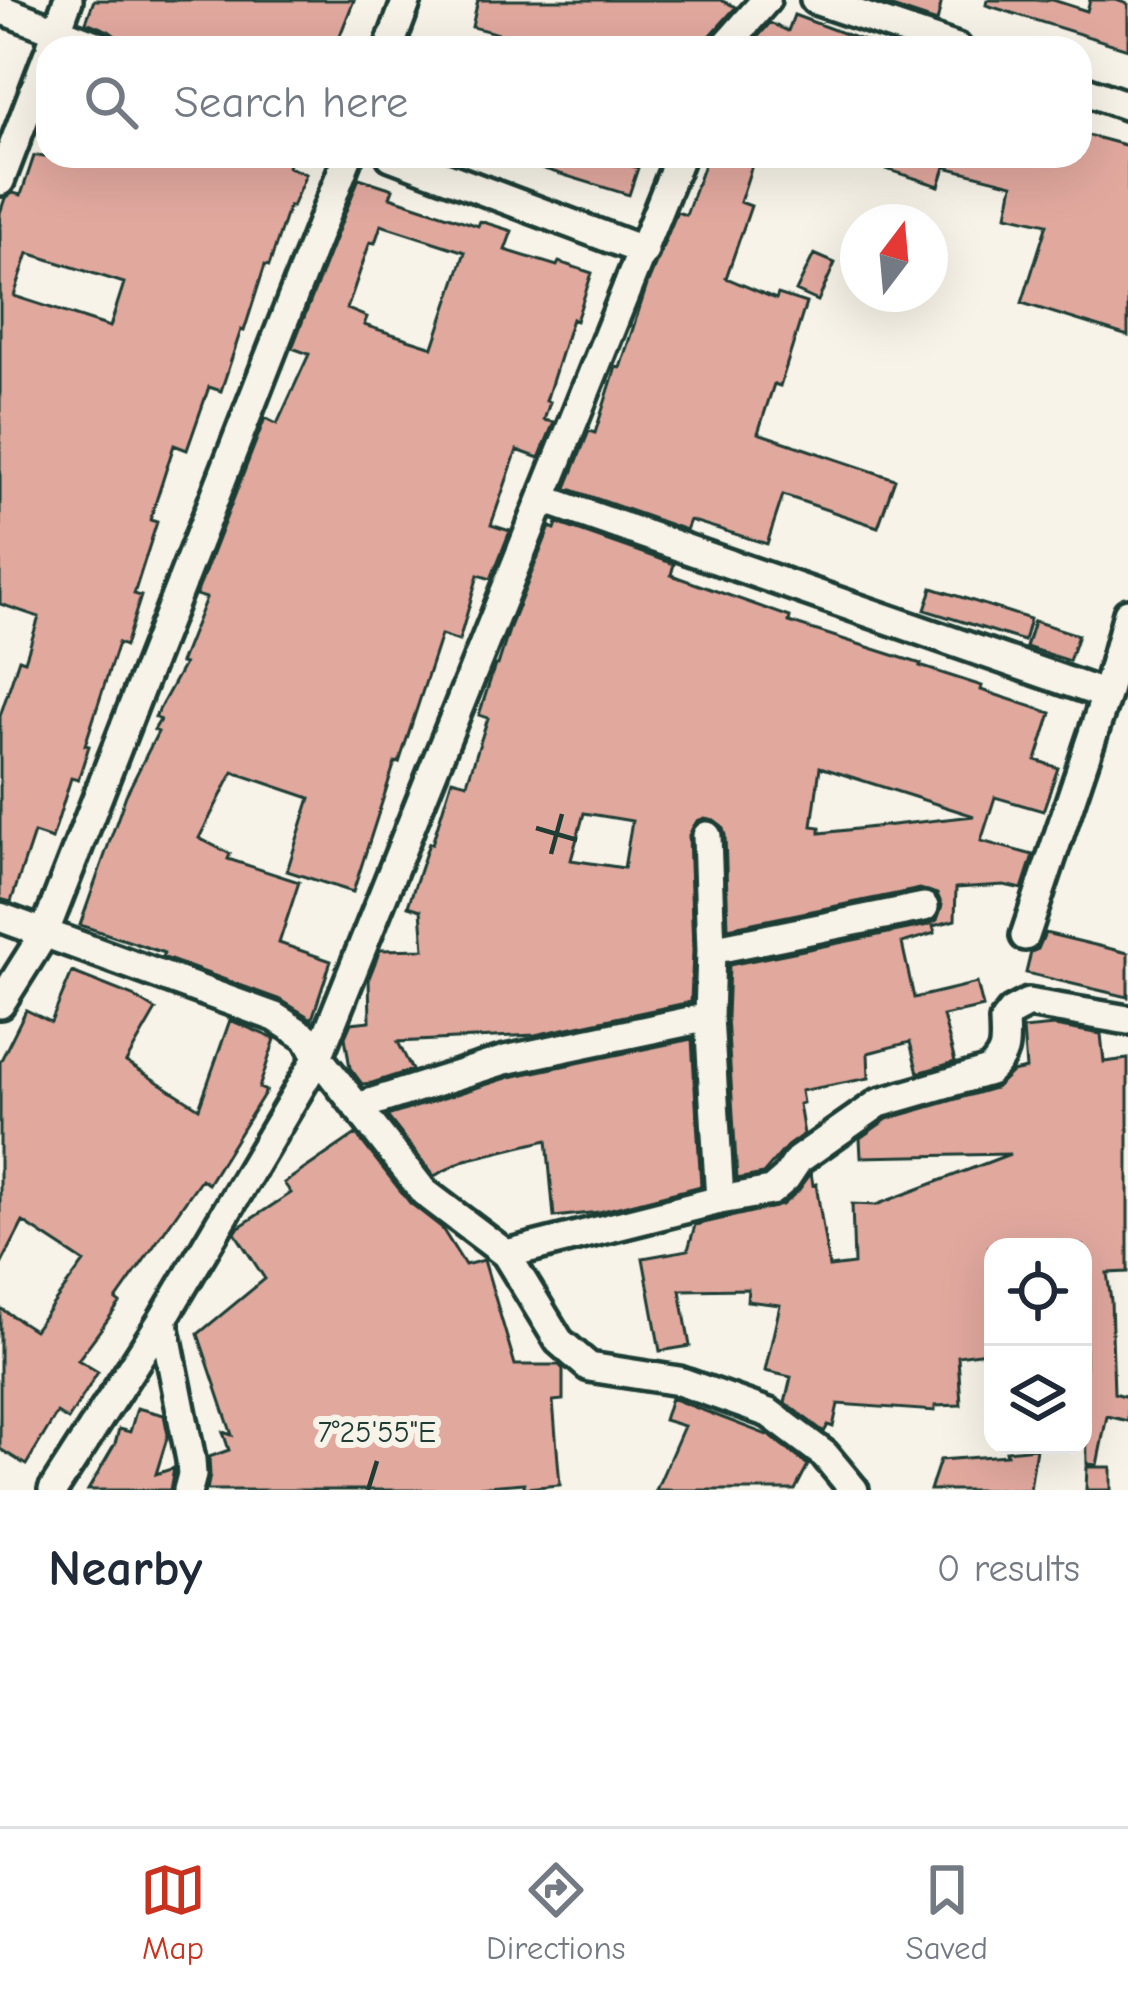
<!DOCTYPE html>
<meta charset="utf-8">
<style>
body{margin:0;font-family:"Comic Neue",sans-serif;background:#f6f6f7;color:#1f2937}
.controls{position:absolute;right:36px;bottom:36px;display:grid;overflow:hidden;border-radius:24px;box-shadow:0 12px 48px #0002}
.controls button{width:108px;height:108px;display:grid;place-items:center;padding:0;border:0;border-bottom:3px solid #e0e1e3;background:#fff;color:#1f2937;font:60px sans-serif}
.compass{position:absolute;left:840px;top:204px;width:108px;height:108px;border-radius:50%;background:#fff;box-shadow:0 12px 48px #0002;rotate:16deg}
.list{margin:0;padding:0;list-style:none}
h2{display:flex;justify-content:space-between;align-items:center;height:156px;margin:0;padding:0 48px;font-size:51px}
h2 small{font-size:39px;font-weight:400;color:#747a83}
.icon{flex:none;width:66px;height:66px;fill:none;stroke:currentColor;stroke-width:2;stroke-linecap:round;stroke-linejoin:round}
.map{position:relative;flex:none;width:1128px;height:1490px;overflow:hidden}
.search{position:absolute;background:#fff;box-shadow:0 12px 48px #0002;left:36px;right:36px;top:36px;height:132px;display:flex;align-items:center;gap:30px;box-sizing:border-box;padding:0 42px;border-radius:36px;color:#747a83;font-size:45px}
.sheet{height:336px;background:#fff}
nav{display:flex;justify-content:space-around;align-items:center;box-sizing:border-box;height:168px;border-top:3px solid #e0e1e3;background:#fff;font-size:33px;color:#747a83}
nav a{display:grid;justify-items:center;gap:6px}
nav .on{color:#c8321e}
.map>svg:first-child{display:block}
.building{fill:#e1a89e;stroke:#1f3d34;stroke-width:3;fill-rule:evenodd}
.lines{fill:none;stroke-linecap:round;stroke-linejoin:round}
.minor-casing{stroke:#1f3d34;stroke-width:36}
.minor{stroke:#f7f3e8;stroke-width:27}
.ticks{fill:none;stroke:#1f3d34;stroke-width:4.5}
.ticks-label{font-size:30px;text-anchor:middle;fill:#1f3d34;stroke:#f7f3e8;stroke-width:12;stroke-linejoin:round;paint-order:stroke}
</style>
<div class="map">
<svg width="1128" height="1490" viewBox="0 0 1128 1490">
<rect width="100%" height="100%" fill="#f7f3e8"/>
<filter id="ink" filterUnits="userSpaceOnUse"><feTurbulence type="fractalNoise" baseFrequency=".00833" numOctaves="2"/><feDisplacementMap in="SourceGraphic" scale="24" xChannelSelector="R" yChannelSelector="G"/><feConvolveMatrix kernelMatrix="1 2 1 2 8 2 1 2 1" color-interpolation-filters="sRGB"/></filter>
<g filter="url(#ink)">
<path class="building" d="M 94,0 L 354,0 L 335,48 L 150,48 L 118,38 L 109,31 L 86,22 Z
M 478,0 L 720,0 L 736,7 L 710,36 L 706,48 L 553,48 L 472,27 Z
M 871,0 L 942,0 L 937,22 Z
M 987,0 L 1053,0 L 1087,11 L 1090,0 L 1116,0 L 1128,4 L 1128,49 L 986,5 Z
M 794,15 L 875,45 L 875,48 L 748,48 L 770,23 L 788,31 Z
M 1080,133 L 1128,146 L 1128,336 L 1022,303 L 1047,224 L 1007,215 L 1013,184 L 945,167 L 939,186 L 861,161 L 862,156 L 1080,156 Z
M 34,156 L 292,156 L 288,167 L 306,174 L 292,207 L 289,206 L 269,266 L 265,265 L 244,331 L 241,330 L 221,391 L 209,387 L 187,450 L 174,445 L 150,520 L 157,522 L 134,594 L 141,596 L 125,646 L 118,643 L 85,745 L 89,746 L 78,780 L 71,778 L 52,839 L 34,833 L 11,902 L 0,899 L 0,716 L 19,659 L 25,661 L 39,617 L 0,604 L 0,213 L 5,198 L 13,193 L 21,195 ZM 28,253 L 124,283 L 110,327 L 14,296 Z
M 522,156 L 632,156 L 629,165 L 638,168 L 629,195 L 521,162 Z
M 707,156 L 755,156 L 740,202 L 751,206 L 726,278 L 776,299 L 778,294 L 806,303 L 780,386 L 774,384 L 758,433 L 895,479 L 878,527 L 783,495 L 767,544 L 690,520 L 686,530 L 566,488 L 589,431 L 595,433 L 616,367 L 620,368 L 647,285 L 677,212 L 686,215 Z
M 359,178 L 393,189 L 390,197 L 478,226 L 480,221 L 512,231 L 505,250 L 557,266 L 559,262 L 592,273 L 576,321 L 572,319 L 546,401 L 550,402 L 544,420 L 554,422 L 539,458 L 517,450 L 491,525 L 510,531 L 491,579 L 478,575 L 459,641 L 441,635 L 399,763 L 395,762 L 353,892 L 287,871 L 310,798 L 233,772 L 199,838 L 230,854 L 228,859 L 299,882 L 279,943 L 331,961 L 312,1019 L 281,1000 L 162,957 L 164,953 L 80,925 L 126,795 L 158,732 L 154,730 L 160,720 L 155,717 L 184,664 L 180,663 L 206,598 L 196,595 L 265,418 L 277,424 L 309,354 L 292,348 ZM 381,225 L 465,252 L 433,347 L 364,325 L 367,317 L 347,309 L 370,242 L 375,243 Z
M 814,254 L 835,263 L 818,301 L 796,291 Z
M 557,523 L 674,564 L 671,575 L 790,617 L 789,622 L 921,664 L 920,666 L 982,686 L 981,690 L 1051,713 L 1036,760 L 1058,768 L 1043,811 L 995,797 L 981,841 L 1033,855 L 1022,889 L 1004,885 L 956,888 L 955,920 L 933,926 L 935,933 L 902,943 L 914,998 L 977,983 L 983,1007 L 943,1016 L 955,1062 L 918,1073 L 910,1042 L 868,1053 L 869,1078 L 801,1091 L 803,1103 L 799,1104 L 804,1134 L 787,1146 L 763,1174 L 737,1179 L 727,1017 L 729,965 L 928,925 L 937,920 L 942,905 L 937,894 L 920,889 L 728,928 L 725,835 L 722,826 L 714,820 L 705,818 L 697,821 L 689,835 L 693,950 L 691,1002 L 535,1035 L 398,1042 L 412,1070 L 372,1083 L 362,1084 L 350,1068 L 345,1037 L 351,1023 L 370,1021 L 369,978 L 380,950 L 424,949 L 421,910 L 408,906 L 429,843 L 432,844 L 452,779 L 467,783 L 488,718 L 479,715 L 495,665 L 498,665 L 510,627 L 550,527 L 555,529 ZM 820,767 L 974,816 L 820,833 L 820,827 L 812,826 ZM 584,813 L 632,821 L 624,868 L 571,860 Z
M 932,588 L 1030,619 L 1024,641 L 925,610 Z
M 1034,621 L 1078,635 L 1069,661 L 1026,647 Z
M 1045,933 L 1128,953 L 1128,997 L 1026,973 L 1031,952 L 1038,949 Z
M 72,972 L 133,996 L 156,1010 L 126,1062 L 199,1108 L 230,1020 L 275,1039 L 259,1088 L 266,1091 L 208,1184 L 201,1179 L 116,1300 L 120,1303 L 78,1360 L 98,1372 L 68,1420 L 57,1413 L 26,1465 L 0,1449 L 0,1308 L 34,1330 L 84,1262 L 23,1222 L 0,1267 L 0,1062 L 26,1010 L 51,1022 Z
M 1054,1026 L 1101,1034 L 1104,1062 L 1128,1059 L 1128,1272 L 1107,1273 L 1111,1301 L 1114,1393 L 1128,1397 L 1128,1421 L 1107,1416 L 1097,1465 L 1087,1464 L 1083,1246 L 989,1247 L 993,1292 L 993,1351 L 958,1356 L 961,1405 L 935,1406 L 935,1411 L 838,1404 L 833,1427 L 828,1425 L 824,1432 L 785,1403 L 791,1377 L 765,1371 L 780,1305 L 747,1301 L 748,1289 L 680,1290 L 690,1346 L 660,1351 L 643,1258 L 688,1250 L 695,1225 L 782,1205 L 798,1191 L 811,1173 L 813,1185 L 816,1184 L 829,1267 L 854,1264 L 852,1204 L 876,1205 L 1010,1154 L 861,1157 L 860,1138 L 887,1119 L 995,1088 L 1012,1072 L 1026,1069 L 1023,1029 Z
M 692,1039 L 701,1186 L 599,1212 L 554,1217 L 547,1140 L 465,1160 L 434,1176 L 387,1116 L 510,1077 Z
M 356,1134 L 410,1203 L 441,1227 L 465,1265 L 484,1260 L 515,1365 L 559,1365 L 563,1369 L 563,1400 L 553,1401 L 560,1485 L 524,1488 L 524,1483 L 442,1490 L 207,1490 L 210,1475 L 209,1457 L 229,1450 L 223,1432 L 232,1435 L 198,1334 L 265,1279 L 235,1233 L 239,1227 L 291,1193 L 284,1183 Z
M 671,1398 L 770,1436 L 808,1465 L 795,1490 L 656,1490 L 684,1426 L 664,1420 Z
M 137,1408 L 164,1415 L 168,1435 L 156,1474 L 174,1468 L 170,1490 L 88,1490 L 115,1444 L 119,1429 L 130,1432 Z
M 1036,1448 L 1030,1490 L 930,1490 L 940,1460 L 1007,1455 L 1006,1451 Z
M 1087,1467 L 1111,1467 L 1111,1490 L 1086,1490 Z"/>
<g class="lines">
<g class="minor-casing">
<path id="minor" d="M 815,0 L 957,48
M 0,9 L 103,48
M 51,47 L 68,0
M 389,48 L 407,0
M 724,48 L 766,0
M 1080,89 L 1128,106
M 391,156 L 644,251
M 0,181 L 48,55
M 543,499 L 1106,695
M 707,836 L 711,950 L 709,1017 L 720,1200
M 0,917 L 275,1017 L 306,1037 L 318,1057 L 424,1192 L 506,1254 L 559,1341 L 589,1367 L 679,1381 L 769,1413 L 825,1455 L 854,1490
M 1025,936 L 1106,695 L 1128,613
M 711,950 L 924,907
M 0,1004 L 44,934 L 348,156
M 357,1107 L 505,1060 L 709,1017
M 506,1254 L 720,1200 L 771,1191 L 786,1178 L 798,1160 L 879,1103 L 989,1071 C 1007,1054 1005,1045 1004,1021 L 1011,1012 L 1028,1003 L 1128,1020
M 163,1319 L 191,1460 L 192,1475 L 188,1490
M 53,1490 L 163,1319 L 318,1057 L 680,156"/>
</g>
<use href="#minor" class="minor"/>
</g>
</g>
<path class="ticks" d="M 536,828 L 577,840M 551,854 L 562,814M 368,1490 L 377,1461"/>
<g class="ticks-label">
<text x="377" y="1442">7°25'55"E</text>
</g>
</svg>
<div class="controls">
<button><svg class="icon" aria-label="locate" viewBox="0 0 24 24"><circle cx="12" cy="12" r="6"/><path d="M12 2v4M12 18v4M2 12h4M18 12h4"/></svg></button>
<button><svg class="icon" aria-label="layers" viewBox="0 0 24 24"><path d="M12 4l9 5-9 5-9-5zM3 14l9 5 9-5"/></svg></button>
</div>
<svg class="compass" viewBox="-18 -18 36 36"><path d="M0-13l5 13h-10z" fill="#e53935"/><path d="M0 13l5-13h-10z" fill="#747a83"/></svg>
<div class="search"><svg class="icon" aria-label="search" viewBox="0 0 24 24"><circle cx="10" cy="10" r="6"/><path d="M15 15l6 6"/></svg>Search here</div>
</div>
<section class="sheet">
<h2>Nearby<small>0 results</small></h2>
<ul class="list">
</ul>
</section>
<nav>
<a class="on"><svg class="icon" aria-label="map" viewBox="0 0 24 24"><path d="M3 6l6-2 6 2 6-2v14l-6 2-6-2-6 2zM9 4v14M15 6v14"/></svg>Map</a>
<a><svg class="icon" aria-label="directions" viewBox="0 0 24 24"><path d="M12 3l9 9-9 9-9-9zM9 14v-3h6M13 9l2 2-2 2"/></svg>Directions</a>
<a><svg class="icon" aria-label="saved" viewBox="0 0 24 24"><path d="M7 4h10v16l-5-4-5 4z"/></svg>Saved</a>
</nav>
